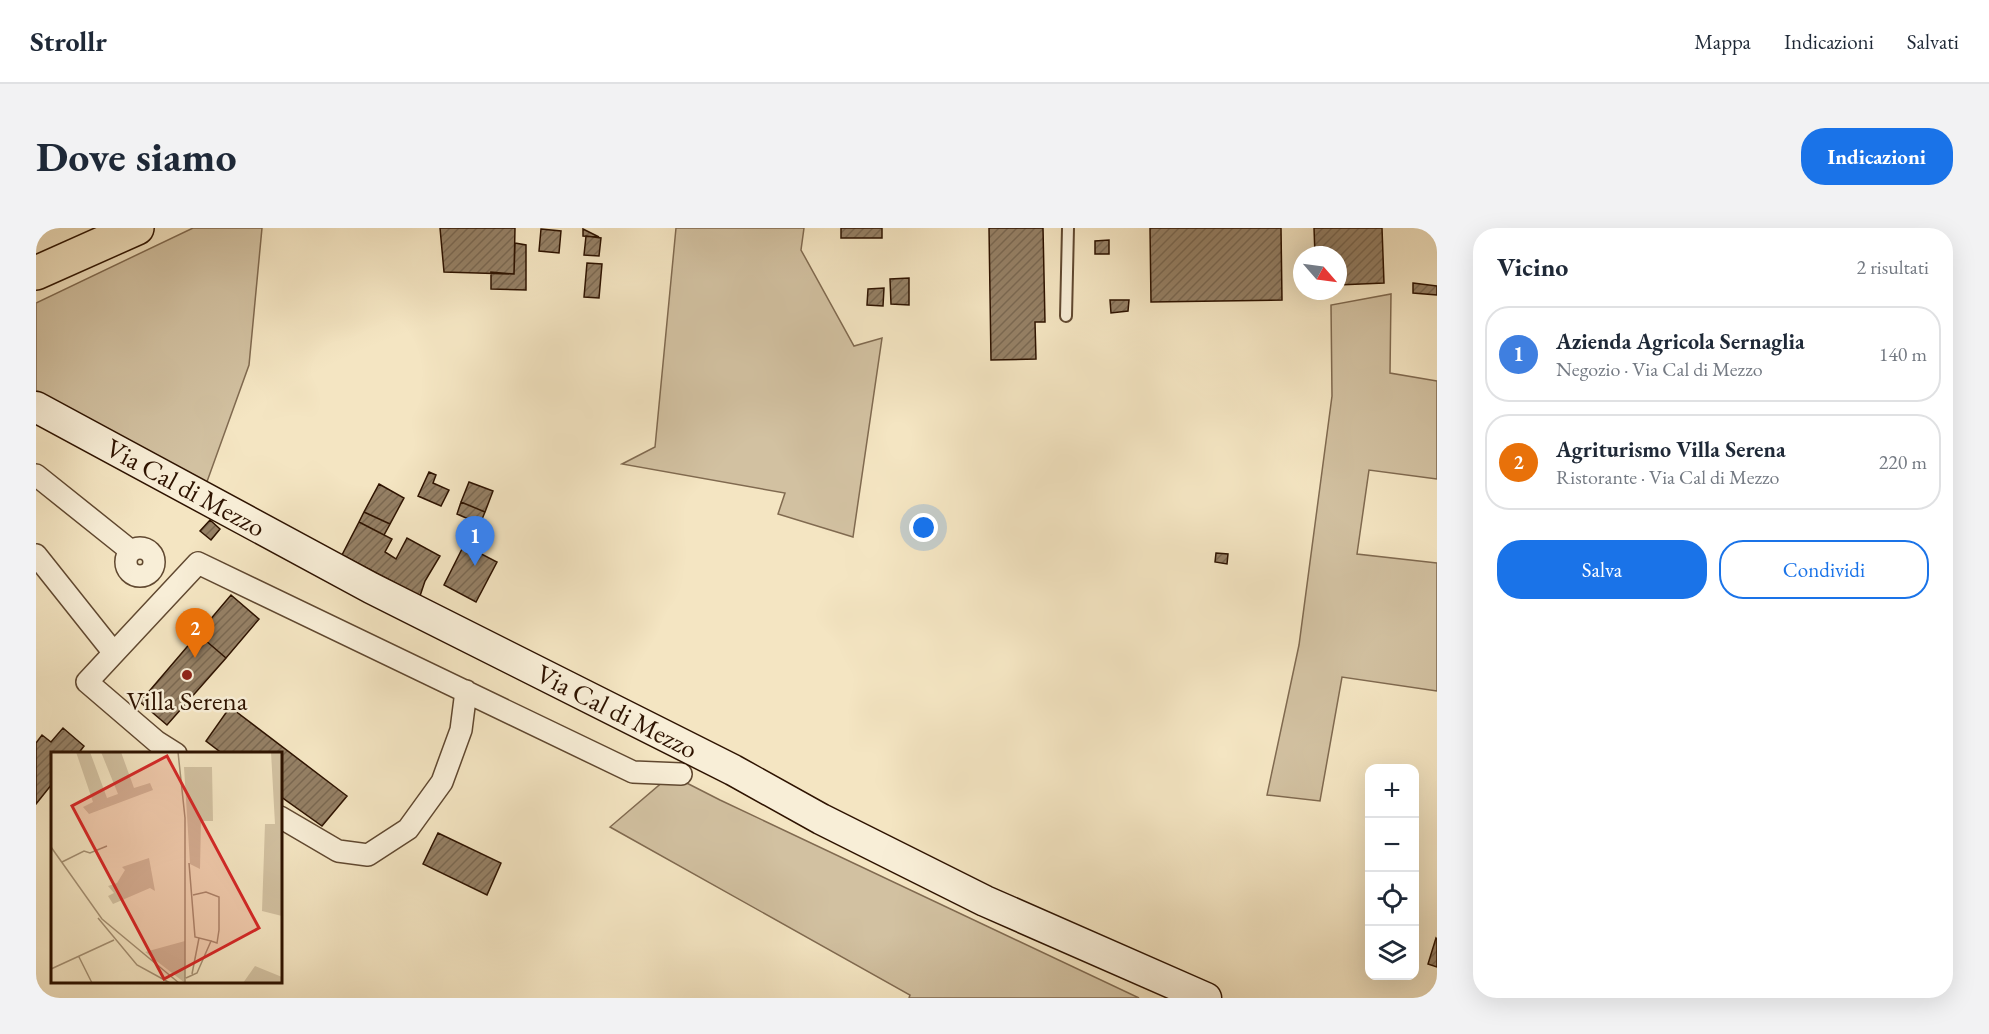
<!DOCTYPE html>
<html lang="it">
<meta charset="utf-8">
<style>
body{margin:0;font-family:"EB Garamond",serif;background:#f2f2f3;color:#1f2937}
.controls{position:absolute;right:18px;bottom:18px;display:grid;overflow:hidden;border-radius:12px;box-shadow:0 6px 24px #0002}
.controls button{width:54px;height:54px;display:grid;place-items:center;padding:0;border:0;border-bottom:2px solid #e0e1e3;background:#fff;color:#1f2937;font:30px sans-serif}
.compass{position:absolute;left:1257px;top:18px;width:54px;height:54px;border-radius:50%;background:#fff;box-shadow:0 6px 24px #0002;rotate:118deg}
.you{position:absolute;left:888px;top:300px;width:21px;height:21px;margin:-15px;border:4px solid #fff;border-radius:50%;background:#1a73e8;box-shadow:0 0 0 9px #1a73e833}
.badge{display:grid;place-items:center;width:39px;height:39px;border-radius:50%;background:#1a73e8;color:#fff;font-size:20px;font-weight:700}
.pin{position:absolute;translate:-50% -50px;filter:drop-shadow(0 2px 3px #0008)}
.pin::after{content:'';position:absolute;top:32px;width:21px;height:18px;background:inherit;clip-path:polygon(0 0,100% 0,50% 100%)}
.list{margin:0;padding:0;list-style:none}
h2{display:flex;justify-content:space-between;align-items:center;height:78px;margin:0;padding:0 24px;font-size:26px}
h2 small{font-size:20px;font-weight:400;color:#747a83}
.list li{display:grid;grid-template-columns:39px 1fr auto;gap:18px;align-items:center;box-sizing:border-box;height:96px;margin:0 12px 12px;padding:0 12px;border:2px solid #e0e1e3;border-radius:24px}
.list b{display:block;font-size:22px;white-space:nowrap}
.list p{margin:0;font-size:20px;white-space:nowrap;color:#747a83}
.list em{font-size:20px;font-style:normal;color:#747a83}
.actions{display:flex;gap:12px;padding:18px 24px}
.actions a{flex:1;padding:14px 0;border:2px solid #1a73e8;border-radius:24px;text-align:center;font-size:21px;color:#1a73e8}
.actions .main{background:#1a73e8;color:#fff}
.icon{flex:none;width:33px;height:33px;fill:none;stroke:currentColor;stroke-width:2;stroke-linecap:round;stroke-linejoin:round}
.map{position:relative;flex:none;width:1401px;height:770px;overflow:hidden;border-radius:24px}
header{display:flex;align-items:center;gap:36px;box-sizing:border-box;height:84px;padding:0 30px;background:#fff;border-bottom:2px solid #e0e1e3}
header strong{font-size:28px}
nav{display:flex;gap:33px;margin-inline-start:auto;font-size:21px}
.intro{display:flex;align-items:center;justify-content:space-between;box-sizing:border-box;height:144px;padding:0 36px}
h1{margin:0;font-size:42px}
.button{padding:15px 27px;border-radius:24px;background:#1a73e8;color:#fff;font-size:21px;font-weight:700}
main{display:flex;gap:36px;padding:0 36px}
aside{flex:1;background:#fff;border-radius:24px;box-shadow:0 6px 24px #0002}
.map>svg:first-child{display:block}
.green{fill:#d2c1a1;stroke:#806a50;stroke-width:1.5}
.building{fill:url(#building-hatch);stroke:#2e1300;stroke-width:1.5}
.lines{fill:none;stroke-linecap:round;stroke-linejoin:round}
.lane-casing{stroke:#604830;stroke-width:14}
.street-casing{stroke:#604830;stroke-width:24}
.secondary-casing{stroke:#2e1300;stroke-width:33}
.primary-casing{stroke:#2e1300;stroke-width:36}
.lane{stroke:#f8eed7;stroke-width:10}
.street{stroke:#f8eed7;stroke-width:21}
.secondary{stroke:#f8eed7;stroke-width:30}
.primary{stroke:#f4e5c2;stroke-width:33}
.poi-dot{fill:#8f2418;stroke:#f8eed7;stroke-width:2}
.labels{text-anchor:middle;stroke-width:5;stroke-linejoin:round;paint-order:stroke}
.street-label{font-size:27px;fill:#2e1300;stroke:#f8eed7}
.poi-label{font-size:27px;fill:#2e1300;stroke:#f8eed7}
.inset-road{fill:none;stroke:#a59174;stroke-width:1.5}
.view{fill:#d62828;fill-opacity:0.15;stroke:#d62828;stroke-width:3}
.inset-edge{fill:none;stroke:#2e1300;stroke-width:3}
</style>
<header>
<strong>Strollr</strong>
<nav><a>Mappa</a><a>Indicazioni</a><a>Salvati</a></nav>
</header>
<div class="intro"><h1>Dove siamo</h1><a class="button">Indicazioni</a></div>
<main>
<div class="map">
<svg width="1401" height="770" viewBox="0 0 1401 770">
<defs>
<pattern id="building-hatch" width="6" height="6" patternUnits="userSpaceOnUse" patternTransform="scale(1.5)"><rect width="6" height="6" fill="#958065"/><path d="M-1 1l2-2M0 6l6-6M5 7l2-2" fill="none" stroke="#7a6851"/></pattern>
</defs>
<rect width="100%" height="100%" fill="#f4e5c2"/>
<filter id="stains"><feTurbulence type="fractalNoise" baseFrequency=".00333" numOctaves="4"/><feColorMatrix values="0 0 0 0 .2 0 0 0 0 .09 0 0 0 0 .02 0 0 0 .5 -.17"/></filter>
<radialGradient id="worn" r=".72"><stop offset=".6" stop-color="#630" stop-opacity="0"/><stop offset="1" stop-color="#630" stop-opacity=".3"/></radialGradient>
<path class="green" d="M 157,0 L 226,0 L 213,137 L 168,262 L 0,172 L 0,75 Z
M 640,0 L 768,0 L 765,22 L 818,118 L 846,110 L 817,309 L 742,286 L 749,265 L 586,236 L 619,219 Z
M 1355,66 L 1354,145 L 1401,153 L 1401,251 L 1333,242 L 1321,326 L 1401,335 L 1401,463 L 1306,449 L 1284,573 L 1231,567 L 1263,417 L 1296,168 L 1295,77 Z
M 635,547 L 684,572 L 1103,770 L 873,770 L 874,767 L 574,599 Z"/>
<path class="building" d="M 404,0 L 479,0 L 478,46 L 408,44 Z
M 805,0 L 846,0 L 846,10 L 805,10 Z
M 953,0 L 1007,0 L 1009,94 L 999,94 L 1000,131 L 955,132 Z
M 1114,0 L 1245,0 L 1246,72 L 1115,74 Z
M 1278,0 L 1346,0 L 1348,55 L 1302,57 L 1302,27 L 1279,27 Z
M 505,1 L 525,3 L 523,25 L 503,23 Z
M 547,1 L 563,9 L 547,8 Z
M 550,8 L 565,10 L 563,28 L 548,27 Z
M 1073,12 L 1073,26 L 1059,26 L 1059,13 Z
M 479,15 L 490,17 L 490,62 L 455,61 L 455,44 L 478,46 Z
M 551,35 L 566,36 L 563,70 L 548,69 Z
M 873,50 L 873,77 L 855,76 L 854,51 Z
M 1377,55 L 1401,58 L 1401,67 L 1377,65 Z
M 848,60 L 847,78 L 831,77 L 832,61 Z
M 1074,72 L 1093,72 L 1092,83 L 1075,85 Z
M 393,244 L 400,247 L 397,255 L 413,262 L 405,278 L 382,268 Z
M 433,254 L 457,263 L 449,284 L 425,274 Z
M 343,256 L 368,270 L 354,296 L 328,284 Z
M 425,274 L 449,284 L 444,296 L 421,286 Z
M 328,284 L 354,296 L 348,307 L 323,294 Z
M 174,292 L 184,301 L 175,312 L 164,303 Z
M 323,294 L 356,311 L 349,324 L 360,331 L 371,310 L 404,328 L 389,353 L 384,368 L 306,327 Z
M 428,317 L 461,334 L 440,374 L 408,357 Z
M 1180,325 L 1192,326 L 1191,336 L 1179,334 Z
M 195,367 L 223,391 L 190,430 L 162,406 Z
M 162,406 L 190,430 L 131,497 L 104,474 Z
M 194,479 L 311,568 L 286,598 L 244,568 L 244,526 L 187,526 L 170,513 Z
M 27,500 L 48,518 L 42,526 L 16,526 L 16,556 L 0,576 L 0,515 L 6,507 L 15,514 Z
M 402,605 L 465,635 L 451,667 L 387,636 Z
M 1400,710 L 1401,711 L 1401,739 L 1392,736 Z"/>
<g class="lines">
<g class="lane-casing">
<path id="lane" d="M 1030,88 L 1032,0"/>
</g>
<g class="street-casing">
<path id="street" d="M 0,247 L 95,323
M90 334a14 14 0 1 1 28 0a14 14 0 1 1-28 0Z
M 0,327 L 78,425 L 162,335 L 597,544 L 645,546
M 78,425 L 51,454 L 121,514 L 140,526
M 244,589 L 302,623 L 332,627 L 372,601 L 406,554 L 425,502 L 430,463"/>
</g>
<g class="secondary-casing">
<g id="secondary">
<path id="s1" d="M 0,179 L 335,360 L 697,542 L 785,591 L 949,673 L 1170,770"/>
</g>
</g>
<g class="primary-casing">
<path id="primary" d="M 0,45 L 101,0"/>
</g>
<use href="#lane" class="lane"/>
<use href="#street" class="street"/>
<use href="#secondary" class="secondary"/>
<use href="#primary" class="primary"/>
</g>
<circle class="poi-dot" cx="151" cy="447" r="6"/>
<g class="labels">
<g class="street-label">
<text dy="9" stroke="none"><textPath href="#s1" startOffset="170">Via Cal di Mezzo</textPath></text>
<text dy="9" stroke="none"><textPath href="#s1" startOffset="656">Via Cal di Mezzo</textPath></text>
</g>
<g class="poi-label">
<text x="151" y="482">Villa Serena</text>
</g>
</g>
<g transform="translate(15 524)">
<rect width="231" height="231" fill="#f4e5c2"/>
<path d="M 25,0 L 39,0 L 56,46 L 67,42 L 50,0 L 70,0 L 83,36 L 99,31 L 102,38 L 38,62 L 32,55 L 42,50 ZM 220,0 L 231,0 L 231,164 L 211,159 L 214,72 L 224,72 ZM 133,15 L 161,15 L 162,69 L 150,69 L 149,117 L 139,112 ZM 98,106 L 104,139 L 99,136 L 62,152 L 57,144 L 63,141 L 57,134 L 66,131 L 74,118 L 71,115 ZM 134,189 L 134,231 L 94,200 ZM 204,214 L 231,225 L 231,231 L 192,231 Z" fill="#d2c1a1"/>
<path class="inset-road" d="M 127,0 L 134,66 L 134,231M 0,95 L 51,167 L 128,231M 11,110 L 33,99 L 39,101 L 56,94M 142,143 L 155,140 L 168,145 L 168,178 L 166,191 L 160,189M 47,166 L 86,213 L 119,231M 28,205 L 41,231M 0,217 L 63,188M 141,222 L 148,186M 135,226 L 146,221 L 160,189 L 144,185 L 138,111"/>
<path class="view" d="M 116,4 L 208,176 L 113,227 L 21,54 Z"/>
<rect width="231" height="231" class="inset-edge"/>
</g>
<rect width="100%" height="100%" filter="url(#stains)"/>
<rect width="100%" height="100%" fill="url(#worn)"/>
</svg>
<div class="controls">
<button>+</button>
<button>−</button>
<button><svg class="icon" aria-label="locate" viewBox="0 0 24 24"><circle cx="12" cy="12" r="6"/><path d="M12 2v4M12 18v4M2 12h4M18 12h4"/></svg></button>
<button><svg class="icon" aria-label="layers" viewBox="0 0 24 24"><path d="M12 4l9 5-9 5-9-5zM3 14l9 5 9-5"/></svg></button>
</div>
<svg class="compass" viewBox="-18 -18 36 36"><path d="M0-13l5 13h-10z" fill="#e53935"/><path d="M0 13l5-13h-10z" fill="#747a83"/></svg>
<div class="you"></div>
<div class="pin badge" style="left:439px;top:338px;background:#3f7fe0">1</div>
<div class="pin badge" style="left:159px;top:430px;background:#e8710a">2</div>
</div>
<aside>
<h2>Vicino<small>2 risultati</small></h2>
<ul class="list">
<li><span class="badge" style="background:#3f7fe0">1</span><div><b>Azienda Agricola Sernaglia</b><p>Negozio · Via Cal di Mezzo</p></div><em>140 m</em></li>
<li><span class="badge" style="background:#e8710a">2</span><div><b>Agriturismo Villa Serena</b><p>Ristorante · Via Cal di Mezzo</p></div><em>220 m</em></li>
</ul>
<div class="actions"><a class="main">Salva</a><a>Condividi</a></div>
</aside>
</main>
